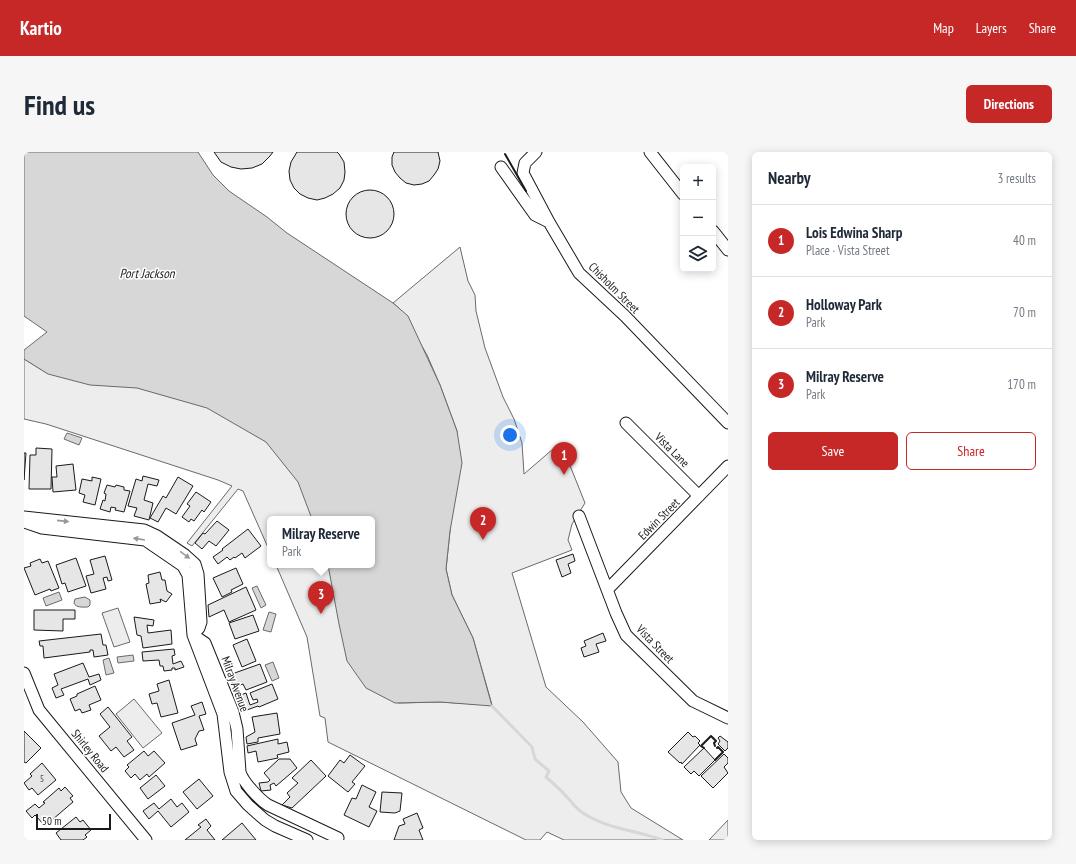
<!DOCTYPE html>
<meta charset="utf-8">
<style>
body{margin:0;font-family:"PT Sans Narrow",sans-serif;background:#f6f6f7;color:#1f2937}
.controls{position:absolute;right:12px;top:12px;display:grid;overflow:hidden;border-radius:6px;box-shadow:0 2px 10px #0003}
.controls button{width:36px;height:36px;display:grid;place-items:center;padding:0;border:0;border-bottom:1px solid #e0e1e3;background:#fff;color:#1f2937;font:20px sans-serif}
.scale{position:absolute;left:12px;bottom:10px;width:75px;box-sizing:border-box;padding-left:4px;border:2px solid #1a1a1a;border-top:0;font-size:11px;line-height:14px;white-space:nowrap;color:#1a1a1a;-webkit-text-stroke:3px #fff;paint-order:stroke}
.you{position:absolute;left:486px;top:283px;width:14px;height:14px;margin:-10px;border:3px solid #fff;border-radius:50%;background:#1a73e8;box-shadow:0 0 0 6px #1a73e833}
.badge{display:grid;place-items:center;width:26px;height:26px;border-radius:50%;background:#c62828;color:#fff;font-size:13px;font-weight:700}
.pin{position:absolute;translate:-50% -33px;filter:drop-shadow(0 1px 2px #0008)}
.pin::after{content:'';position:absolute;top:21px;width:14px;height:12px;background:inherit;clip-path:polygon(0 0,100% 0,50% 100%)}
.popup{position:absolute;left:243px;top:364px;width:108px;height:52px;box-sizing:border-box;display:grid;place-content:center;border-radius:6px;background:#fff;filter:drop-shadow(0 1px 3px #0005);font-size:13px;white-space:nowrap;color:#747a83}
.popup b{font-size:15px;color:#1f2937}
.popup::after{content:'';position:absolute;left:50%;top:100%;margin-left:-8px;border:8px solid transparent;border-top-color:#fff}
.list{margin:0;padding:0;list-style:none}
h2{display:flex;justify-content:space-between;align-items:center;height:52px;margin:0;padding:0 16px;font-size:17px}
h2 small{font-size:13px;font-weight:400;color:#747a83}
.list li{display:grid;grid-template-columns:26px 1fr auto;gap:12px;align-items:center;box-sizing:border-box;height:72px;padding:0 16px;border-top:1px solid #e0e1e3}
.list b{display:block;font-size:15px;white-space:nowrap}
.list p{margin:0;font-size:13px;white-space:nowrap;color:#747a83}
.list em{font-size:13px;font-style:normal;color:#747a83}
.actions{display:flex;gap:8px;padding:12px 16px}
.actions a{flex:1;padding:9px 0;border:1px solid #c62828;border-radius:6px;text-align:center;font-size:14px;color:#c62828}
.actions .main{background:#c62828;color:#fff}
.icon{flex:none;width:22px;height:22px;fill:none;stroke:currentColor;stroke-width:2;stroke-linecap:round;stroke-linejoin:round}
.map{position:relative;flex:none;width:704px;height:688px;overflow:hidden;border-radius:6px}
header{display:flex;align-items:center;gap:24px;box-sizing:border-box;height:56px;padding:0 20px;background:#c62828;color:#fff}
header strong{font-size:19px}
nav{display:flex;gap:22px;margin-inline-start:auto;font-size:14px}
.intro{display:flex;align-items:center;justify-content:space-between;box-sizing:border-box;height:96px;padding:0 24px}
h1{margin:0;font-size:28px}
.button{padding:10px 18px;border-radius:6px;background:#c62828;color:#fff;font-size:14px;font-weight:700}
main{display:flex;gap:24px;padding:0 24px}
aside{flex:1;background:#fff;border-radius:6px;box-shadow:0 2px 10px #0003}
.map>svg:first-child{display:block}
.built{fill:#ededed;stroke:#6a6a6a}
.water{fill:#d7d7d7;stroke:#6a6a6a}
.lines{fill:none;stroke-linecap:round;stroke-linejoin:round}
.stream{stroke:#d7d7d7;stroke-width:3}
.building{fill:#e6e6e6;stroke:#1a1a1a}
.minor-casing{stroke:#1a1a1a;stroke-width:13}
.minor{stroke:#fff;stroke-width:11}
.wall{stroke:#1a1a1a;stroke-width:2}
.oneway{fill:#989898}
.labels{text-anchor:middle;stroke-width:3;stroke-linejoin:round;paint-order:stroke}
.number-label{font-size:10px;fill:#4d4d4d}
.street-label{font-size:12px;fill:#1a1a1a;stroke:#fff}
.water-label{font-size:13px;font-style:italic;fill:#1a1a1a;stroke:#fff}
</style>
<header>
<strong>Kartio</strong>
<nav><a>Map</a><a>Layers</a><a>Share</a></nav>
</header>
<div class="intro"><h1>Find us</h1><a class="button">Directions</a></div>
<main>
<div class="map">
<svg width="704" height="688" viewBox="0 0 704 688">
<rect width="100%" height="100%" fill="#fff"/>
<path class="built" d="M 436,95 L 444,129 L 451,143 L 452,159 L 461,196 L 479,245 L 490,267 L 498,291 L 500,322 L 536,291 L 545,311 L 561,351 L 548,372 L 544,388 L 548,398 L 488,421 L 522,535 L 559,570 L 594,610 L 597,640 L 607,656 L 659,688 L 540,688 L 523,680 L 516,688 L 502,688 L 304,590 L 301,566 L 296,564 L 283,485 L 252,413 L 312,413 L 374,551 L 416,550 L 468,553 L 449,486 L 428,443 L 422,417 L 426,379 L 433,279 L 416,233 L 403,203 L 377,158 L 369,151 Z
M 0,207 L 23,221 L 104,233 L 223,266 L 290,343 L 292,367 L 246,367 L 246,400 L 219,339 L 214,337 L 168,394 L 163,391 L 208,334 L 194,328 L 22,272 L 0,267 Z
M 94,456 L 106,490 L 90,495 L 78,461 Z
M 110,547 L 138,581 L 119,596 L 92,562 Z
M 704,668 L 704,688 L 685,688 Z"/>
<path class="water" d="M 0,0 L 174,0 L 189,23 L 205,39 L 243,65 L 263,81 L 369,151 L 384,164 L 416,233 L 433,279 L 438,311 L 426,379 L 422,417 L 428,443 L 449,486 L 468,554 L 416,550 L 371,551 L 342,536 L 323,509 L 315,472 L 304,413 L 348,413 L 348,367 L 288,367 L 274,330 L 242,290 L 183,256 L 113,236 L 66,233 L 24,222 L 0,207 L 0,198 L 23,180 L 0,164 Z
M 43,281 L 58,286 L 55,293 L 40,287 Z
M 233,434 L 242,453 L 237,456 L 228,436 Z
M 35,440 L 38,448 L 22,454 L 19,446 Z
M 61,445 L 66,448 L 66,453 L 64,455 C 59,455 52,456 50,451 L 51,447 Z
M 245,460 L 252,462 L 247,480 L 239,478 Z
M 109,503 L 110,509 L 94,511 L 93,505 Z
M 85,506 L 90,521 L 82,523 L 79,508 Z
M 249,510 L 255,526 L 248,529 L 241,513 Z"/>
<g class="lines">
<path class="stream" d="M 468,554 L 508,595 L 511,607 L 525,619 L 522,625 C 529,631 536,637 542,644 C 548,650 552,657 559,661 C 583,677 612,678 638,688"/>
</g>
<path class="building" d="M 190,0 L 249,0 L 246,4 L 238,12 L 228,16 L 217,17 L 207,15 L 197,10 Z
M 273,0 L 313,0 L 315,2 L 320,10 L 321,20 L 320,28 L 316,36 L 309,42 L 301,46 L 293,48 L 284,46 L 276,42 L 270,36 L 266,28 L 265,19 L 267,10 Z
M 370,0 L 414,0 L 416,9 L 414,17 L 410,23 L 405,29 L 398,32 L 390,33 L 382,31 L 376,26 L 371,20 L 368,13 L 368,5 Z
M322 62a24 24 0 1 1 48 0a24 24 0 1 1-48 0Z
M 12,296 L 28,297 L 27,337 L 5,337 L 6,303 L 12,303 Z
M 0,301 L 2,301 L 0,328 Z
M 49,312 L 52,338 L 29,340 L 28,325 L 33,325 L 32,314 Z
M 119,324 L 135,328 L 133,334 L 124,332 L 120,348 L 129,351 L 125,368 L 110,364 L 113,356 L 104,354 L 112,327 L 118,329 Z
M 68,325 L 77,327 L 71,353 L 59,350 L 61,343 L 55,341 L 58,327 L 68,329 Z
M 154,325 L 169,334 L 152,362 L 142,356 L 134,370 L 126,366 L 139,344 L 142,346 Z
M 83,333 L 91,335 L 92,333 L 100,335 L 100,338 L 106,339 L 100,360 L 91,358 L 92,356 L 87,355 L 86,360 L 76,357 L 79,348 L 81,349 L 82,342 L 80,341 Z
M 172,340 L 187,350 L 180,360 L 178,358 L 170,369 L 167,367 L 165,370 L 158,365 L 166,354 L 163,352 Z
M 193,369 L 205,378 L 192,394 L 185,389 L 178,397 L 171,391 L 179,381 L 181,382 Z
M 224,377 L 237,394 L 221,406 L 218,401 L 211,406 L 210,405 L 206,408 L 203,405 L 194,412 L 189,405 L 199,398 L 198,397 Z
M 549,402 L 551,409 L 544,412 L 547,421 L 538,425 L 532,408 Z
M 81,404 L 88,428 L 84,429 L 83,425 L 79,426 L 82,437 L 67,441 L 62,424 L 70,422 L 66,408 Z
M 52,406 L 62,434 L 44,440 L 41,431 L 38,432 L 32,413 Z
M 16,407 L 18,411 L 24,409 L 35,436 L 27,439 L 26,437 L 11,443 L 0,416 L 7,414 L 6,411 Z
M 212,416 L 219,432 L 207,438 L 208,440 L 198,445 L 189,426 Z
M 136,420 L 138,428 L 141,428 L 143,439 L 148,442 L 142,450 L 136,447 L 137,450 L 126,452 L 122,432 L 125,431 L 124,423 Z
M 222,435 L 232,458 L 205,470 L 200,458 L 185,465 L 184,453 Z
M 10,458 L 51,458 L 51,467 L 39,467 L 39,479 L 10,478 Z
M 229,463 L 235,479 L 211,487 L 205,471 Z
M 110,465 L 130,468 L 129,474 L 123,473 L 124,481 L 147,478 L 148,492 L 119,496 L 117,484 L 113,483 Z
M 579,481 L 582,489 L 572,492 L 575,500 L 560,505 L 557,496 L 562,494 L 560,489 Z
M 77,482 L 79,493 L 82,493 L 84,503 L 70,505 L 69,498 L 66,498 L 66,500 L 20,506 L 19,494 L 16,494 L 15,489 Z
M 223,487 L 232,509 L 218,515 L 209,493 Z
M 150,497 L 151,503 L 148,504 L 149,512 L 157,509 L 160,515 L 151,518 L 151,516 L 148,516 L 148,518 L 140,519 L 139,514 L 136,514 L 135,508 L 119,509 L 118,500 Z
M 59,511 L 65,525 L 75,522 L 77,528 L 66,533 L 64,527 L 37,537 L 40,543 L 32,546 L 28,536 L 34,533 L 30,522 Z
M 236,512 L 243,530 L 222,538 L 219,532 L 210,535 L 205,523 Z
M 145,528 L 154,561 L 137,565 L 133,551 L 128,552 L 125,542 L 135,539 L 133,532 Z
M 248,532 L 254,547 L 235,555 L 234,554 L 220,559 L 214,544 L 222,541 L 226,553 L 234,550 L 233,547 L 229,548 L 226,541 Z
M 71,534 L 77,548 L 65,553 L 67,558 L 58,561 L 56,557 L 51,559 L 46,547 L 53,544 L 53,542 Z
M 178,550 L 182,562 L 175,564 L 180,578 L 175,579 L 171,587 L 173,593 L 157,598 L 148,571 L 171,563 L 167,554 Z
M 84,555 L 108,585 L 103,589 L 110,598 L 100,605 L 92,595 L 87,599 L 75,584 L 86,575 L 76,562 Z
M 253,561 L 256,582 L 234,586 L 234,590 L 223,592 L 222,585 L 231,580 L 228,565 Z
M 0,579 L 17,596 L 2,611 L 0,610 Z
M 664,580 L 669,585 L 671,584 L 676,589 L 674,591 L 676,593 L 658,612 L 657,610 L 656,611 L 644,600 Z
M 696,584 L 704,590 L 704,596 L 701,599 L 694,592 L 696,589 L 694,586 Z
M 254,587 L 254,592 L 263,590 L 265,600 L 253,603 L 254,606 L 234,610 L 232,599 L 224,601 L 223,594 Z
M 680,596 L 691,608 L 675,624 L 670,619 L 667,622 L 660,615 Z
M 120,599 L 124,604 L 130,599 L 141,611 L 125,625 L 123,622 L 116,628 L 111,622 L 107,626 L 101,619 L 105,615 L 103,613 Z
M 700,602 L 704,606 L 704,611 L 700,615 L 704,621 L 689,636 L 677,624 Z
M 326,603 L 341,614 L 328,630 L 331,632 L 324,640 L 304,624 L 316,608 L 320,611 Z
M 255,607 L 266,607 L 273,616 L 252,634 L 250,631 L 246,633 L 247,638 L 237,639 L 235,631 L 244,630 L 246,628 L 240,621 Z
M 287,608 L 302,624 L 268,656 L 258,653 L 266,645 L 263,641 L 274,631 L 268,626 Z
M 18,611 L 32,628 L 14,643 L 8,636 L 5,638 L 0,631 L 8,624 L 6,622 Z
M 132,623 L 141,634 L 124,647 L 116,636 Z
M 175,627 L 189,644 L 173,657 L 159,640 Z
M 338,633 L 352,640 L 345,655 L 353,659 L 345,675 L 320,663 L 328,646 L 332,647 Z
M 41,635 L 49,644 L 46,646 L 49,650 L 21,674 L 11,663 L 8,666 L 2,659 L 11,652 L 15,656 L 21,651 L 19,650 L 35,636 L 37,639 Z
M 358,640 L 378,641 L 376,659 L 371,661 L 356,660 Z
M 147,647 L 153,655 L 158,651 L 165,660 L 147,675 L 134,659 L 125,667 L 119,659 L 130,651 L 135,657 Z
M 393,661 L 399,676 L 395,678 L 399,688 L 370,688 L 375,674 L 381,672 L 379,667 Z
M 52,665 L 56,670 L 59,668 L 67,678 L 61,683 L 63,685 L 59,688 L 37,688 L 32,681 Z
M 182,667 L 187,674 L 183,678 L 191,688 L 161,688 L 177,675 L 174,673 Z
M 218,671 L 232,688 L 198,688 Z"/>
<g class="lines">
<g class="minor-casing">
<path id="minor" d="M 512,0 L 501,11 L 499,21 L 525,70 L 555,121 L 601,164 L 704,271
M 626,0 L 659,42
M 477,15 L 511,63 L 525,70
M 689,79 L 704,98
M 602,271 L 675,344
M 555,364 L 592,461 L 602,483 L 669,549 L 704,566
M 0,365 L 120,378 L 133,384 L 161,403 L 171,412 L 174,422 L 177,470 L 175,476 L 169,483
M 0,370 L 18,376 L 121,388 L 159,414 L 164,423 L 169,483 L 199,562 L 206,620 L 212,639 L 224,653 L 241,668 L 251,674 L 283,688
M 584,437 L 704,314
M 169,483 L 181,491 L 209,560 L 213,577 L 216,620 C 219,630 235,647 244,653 L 314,686
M 0,521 L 15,558 L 122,688"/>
</g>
<use href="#minor" class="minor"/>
<path class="wall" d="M 481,2 L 502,39
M 680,596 L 677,594 L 687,584 L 692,589 L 690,591 L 691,594
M 691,608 L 699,600 L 694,595 L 693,596"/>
</g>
<defs><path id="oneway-solid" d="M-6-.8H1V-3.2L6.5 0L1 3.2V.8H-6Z"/></defs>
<g class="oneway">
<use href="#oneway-solid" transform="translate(39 369) rotate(6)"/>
<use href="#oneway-solid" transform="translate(115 387) rotate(-171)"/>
<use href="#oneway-solid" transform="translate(161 403) rotate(36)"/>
</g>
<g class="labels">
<g class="number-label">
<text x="18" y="630">5</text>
</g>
<g class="street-label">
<text transform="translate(590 136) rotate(45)" y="4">Chisholm Street</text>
<text transform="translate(648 298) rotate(45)" y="4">Vista Lane</text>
<text transform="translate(635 367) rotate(-45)" y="4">Edwin Street</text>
<text transform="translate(631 492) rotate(46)" y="4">Vista Street</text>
<text transform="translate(211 532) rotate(70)" y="4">Milray Avenue</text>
<text transform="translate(66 599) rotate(51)" y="4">Shirley Road</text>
</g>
<g class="water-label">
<text x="123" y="126">Port Jackson</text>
</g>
</g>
</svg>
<div class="controls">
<button>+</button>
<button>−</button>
<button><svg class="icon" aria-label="layers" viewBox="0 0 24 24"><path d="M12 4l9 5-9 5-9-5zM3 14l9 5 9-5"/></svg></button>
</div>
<div class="scale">50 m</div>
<div class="you"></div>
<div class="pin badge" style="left:540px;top:323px">1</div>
<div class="pin badge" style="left:459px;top:388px">2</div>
<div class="pin badge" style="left:297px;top:462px">3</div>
<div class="popup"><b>Milray Reserve</b>Park</div>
</div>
<aside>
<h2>Nearby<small>3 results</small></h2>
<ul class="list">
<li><span class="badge">1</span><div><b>Lois Edwina Sharp</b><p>Place · Vista Street</p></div><em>40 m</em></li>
<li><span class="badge">2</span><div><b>Holloway Park</b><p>Park</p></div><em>70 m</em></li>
<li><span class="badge">3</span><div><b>Milray Reserve</b><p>Park</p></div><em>170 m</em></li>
</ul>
<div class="actions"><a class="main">Save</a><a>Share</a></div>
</aside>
</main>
